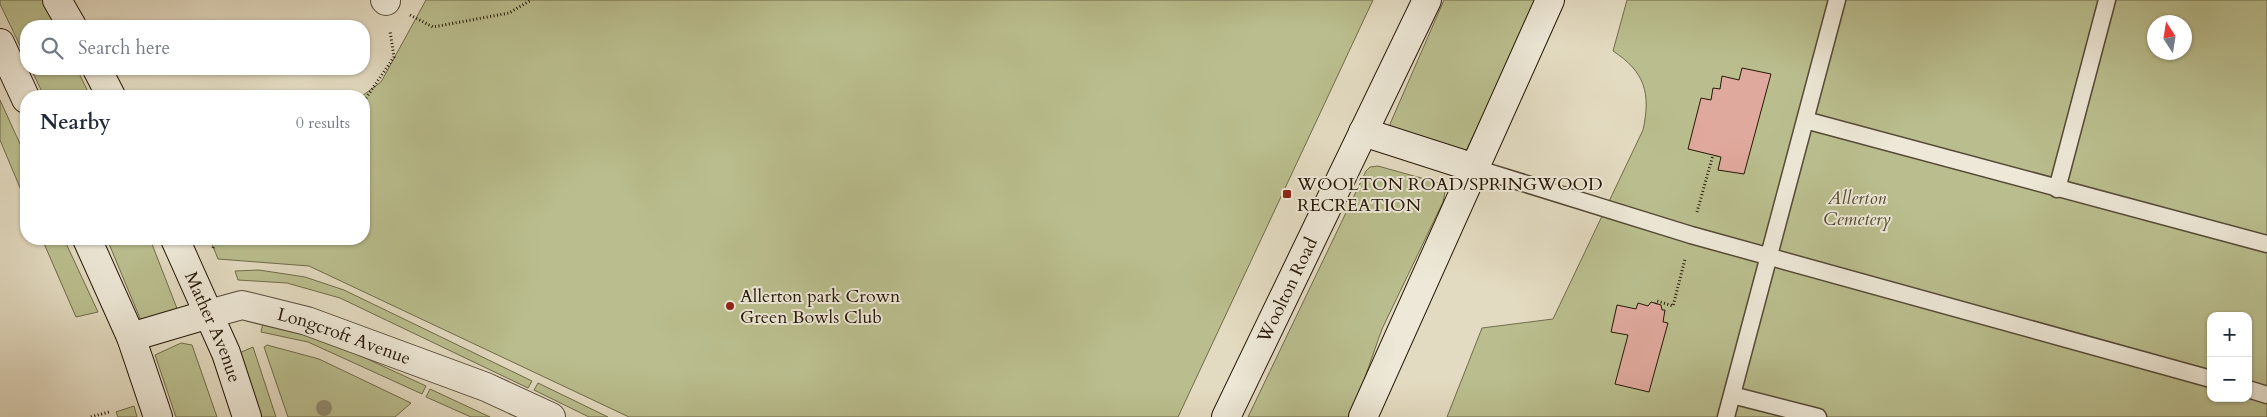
<!DOCTYPE html>
<meta charset="utf-8">
<style>
body{margin:0;font-family:Cardo,serif;background:#f2f2f3;color:#1f2937}
.controls{position:absolute;right:15px;bottom:15px;display:grid;overflow:hidden;border-radius:10px;box-shadow:0 1px 4px #0004}
.controls button{width:45px;height:45px;display:grid;place-items:center;padding:0;border:0;border-bottom:1px solid #e0e1e3;background:#fff;color:#1f2937;font:25px sans-serif}
.compass{position:absolute;left:2147px;top:15px;width:45px;height:45px;border-radius:50%;background:#fff;box-shadow:0 1px 4px #0004;rotate:348deg}
.list{margin:0;padding:0;list-style:none}
h2{display:flex;justify-content:space-between;align-items:center;height:65px;margin:0;padding:0 20px;font-size:21px}
h2 small{font-size:16px;font-weight:400;color:#747a83}
.icon{flex:none;width:28px;height:28px;fill:none;stroke:currentColor;stroke-width:2;stroke-linecap:round;stroke-linejoin:round}
.map{position:relative;flex:none;width:2267px;height:417px;overflow:hidden}
.search{position:absolute;background:#fff;box-shadow:0 1px 4px #0004;left:20px;top:20px;width:350px;height:55px;display:flex;align-items:center;gap:12px;box-sizing:border-box;padding:0 18px;border-radius:20px;color:#747a83;font-size:19px}
.panel{position:absolute;background:#fff;box-shadow:0 1px 4px #0004;left:20px;top:90px;width:350px;height:155px;border-radius:20px}
.map>svg:first-child{display:block}
.green{fill:#babe8e;stroke:#706b4a;fill-rule:evenodd}
.building{fill:#e0a99d;stroke:#261807}
.lines{fill:none;stroke-linecap:round;stroke-linejoin:round}
.service-casing{stroke:#554936;stroke-width:19}
.minor-casing{stroke:#554936;stroke-width:30}
.secondary-casing{stroke:#261807;stroke-width:30}
.path{stroke:#261807;stroke-width:3;stroke-dasharray:1 2.5;stroke-linecap:butt}
.service{stroke:#ede8d7;stroke-width:16}
.minor{stroke:#ede8d7;stroke-width:28}
.secondary{stroke:#ede8d7;stroke-width:28}
.tree{fill:#938b71}
.poi-dot{fill:#8f2418;stroke:#ede8d7;stroke-width:2}
.labels{text-anchor:middle;stroke-width:4;stroke-linejoin:round;paint-order:stroke}
.poi-label{font-size:18px;fill:#261807;stroke:#ede8d7;text-anchor:start}
.park-label{font-size:18px;font-style:italic;fill:#524a30;stroke:#ede8d7}
.street-label{font-size:18px;fill:#261807;stroke:#ede8d7}
</style>
<div class="map">
<svg width="2267" height="417" viewBox="0 0 2267 417">
<rect width="100%" height="100%" fill="#e3dbc1"/>
<filter id="stains"><feTurbulence type="fractalNoise" baseFrequency=".004" numOctaves="4"/><feColorMatrix values="0 0 0 0 .2 0 0 0 0 .09 0 0 0 0 .02 0 0 0 .5 -.17"/></filter>
<radialGradient id="worn" r=".72"><stop offset=".6" stop-color="#630" stop-opacity="0"/><stop offset="1" stop-color="#630" stop-opacity=".3"/></radialGradient>
<path class="green" d="M 0,0 L 44,0 L 57,26 L 26,26 L 26,58 L 0,4 Z
M 426,0 L 1373,0 L 1178,417 L 629,417 L 309,266 L 218,259 L 210,239 L 364,239 L 364,96 L 362,96 L 381,82 Z
M 1444,0 L 1538,0 L 1463,157 L 1392,135 L 1390,124 Z
M 1627,0 L 2267,0 L 2267,417 L 1447,417 L 1482,328 L 1553,319 L 1643,130 C 1651,93 1645,72 1613,51 ZM 2154,22 L 2184,22 L 2184,52 L 2154,52 ZM 2211,316 L 2248,316 L 2248,398 L 2211,398 Z
M 31,69 L 77,69 L 90,96 L 44,96 Z
M 0,100 L 26,157 L 26,202 L 0,140 Z
M 1378,166 L 1439,183 L 1445,192 L 1443,202 L 1382,329 L 1351,417 L 1248,417 L 1366,171 L 1370,167 Z
M 42,239 L 64,239 L 98,312 L 76,317 Z
M 107,239 L 150,239 L 178,311 L 142,323 Z
M 259,270 L 305,277 L 344,290 L 532,381 L 528,388 L 340,298 L 287,283 L 238,280 L 235,271 Z
M 263,323 L 313,334 L 426,386 L 422,394 L 308,342 L 261,332 Z
M 181,343 L 192,345 L 217,417 L 176,417 L 155,355 Z
M 267,345 L 319,359 L 411,403 L 395,417 L 288,417 L 264,347 Z
M 253,347 L 276,417 L 257,417 L 237,354 Z
M 538,383 L 608,417 L 589,417 L 534,390 Z
M 430,389 L 490,417 L 471,417 L 426,397 Z
M 134,406 L 137,417 L 118,417 L 116,412 Z"/>
<path class="building" d="M 1742,68 L 1771,74 L 1744,174 L 1718,170 L 1721,157 L 1688,149 L 1701,98 L 1711,100 L 1713,88 L 1720,89 L 1722,76 L 1739,80 Z
M 1651,302 L 1661,305 L 1662,310 L 1665,310 L 1663,322 L 1668,323 L 1649,392 L 1615,384 L 1628,335 L 1611,332 L 1617,305 L 1636,309 L 1638,303 L 1648,306 Z"/>
<g class="lines">
<g class="service-casing">
<path id="service" d="M 1805,120 L 2267,244
M 1475,168 L 1691,235 L 2211,379
M 2057,189 L 2107,0
M 2248,389 L 2267,395
M 1732,395 L 1818,417
M 1726,417 L 1837,0"/>
</g>
<g class="minor-casing">
<g id="minor">
<path d="M 385,0 L 386,1"/>
<path id="s1" d="M 209,314 L 242,305 L 307,321 L 486,387 L 551,417"/>
</g>
</g>
<g class="secondary-casing">
<g id="secondary">
<path d="M 57,0 L 72,26"/>
<path d="M 0,43 L 26,99"/>
<path d="M 97,69 L 111,96"/>
<path d="M 1363,132 L 1475,168"/>
<path d="M 87,239 L 131,337 L 158,417"/>
<path id="s2" d="M 175,239 L 226,353 L 247,417"/>
<path d="M 131,337 L 209,314"/>
<path id="s3" d="M 1226,417 L 1427,0"/>
<path d="M 1363,417 L 1550,0"/>
</g>
</g>
<path class="path" d="M 410,15 L 433,27 L 509,13 L 531,0
M 364,101 L 394,57 L 390,31
M 1697,212 L 1713,155
M 213,248 L 216,239
M 1656,304 L 1657,301 L 1673,306 L 1685,259
M 91,417 L 109,412"/>
<use href="#service" class="service"/>
<use href="#minor" class="minor"/>
<use href="#secondary" class="secondary"/>
</g>
<circle class="tree" cx="324" cy="408" r="8"/>
<g class="poi-dot">
<rect x="1282" y="189" width="10" height="10" rx="2.5"/>
<circle cx="730" cy="306" r="5"/>
</g>
<g class="labels">
<g class="poi-label">
<text x="1297" y="190">WOOLTON ROAD/SPRINGWOOD<tspan x="1297" dy="21">RECREATION</tspan></text>
<text x="740" y="302">Allerton park Crown<tspan x="740" dy="21">Green Bowls Club</tspan></text>
</g>
<g class="park-label">
<text x="1857" y="204">Allerton<tspan x="1857" dy="21">Cemetery</tspan></text>
</g>
<g class="street-label">
<text dy="6" stroke="none"><textPath href="#s3" startOffset="141">Woolton Road</textPath></text>
<text dy="6" stroke="none"><textPath href="#s2" startOffset="96">Mather Avenue</textPath></text>
<text dy="6" stroke="none"><textPath href="#s1" startOffset="141">Longcroft Avenue</textPath></text>
</g>
</g>
<rect width="100%" height="100%" filter="url(#stains)"/>
<rect width="100%" height="100%" fill="url(#worn)"/>
</svg>
<div class="controls">
<button>+</button>
<button>−</button>
</div>
<svg class="compass" viewBox="-18 -18 36 36"><path d="M0-13l5 13h-10z" fill="#e53935"/><path d="M0 13l5-13h-10z" fill="#747a83"/></svg>
<div class="search"><svg class="icon" aria-label="search" viewBox="0 0 24 24"><circle cx="10" cy="10" r="6"/><path d="M15 15l6 6"/></svg>Search here</div>
<section class="panel">
<h2>Nearby<small>0 results</small></h2>
<ul class="list">
</ul>
</section>
</div>
